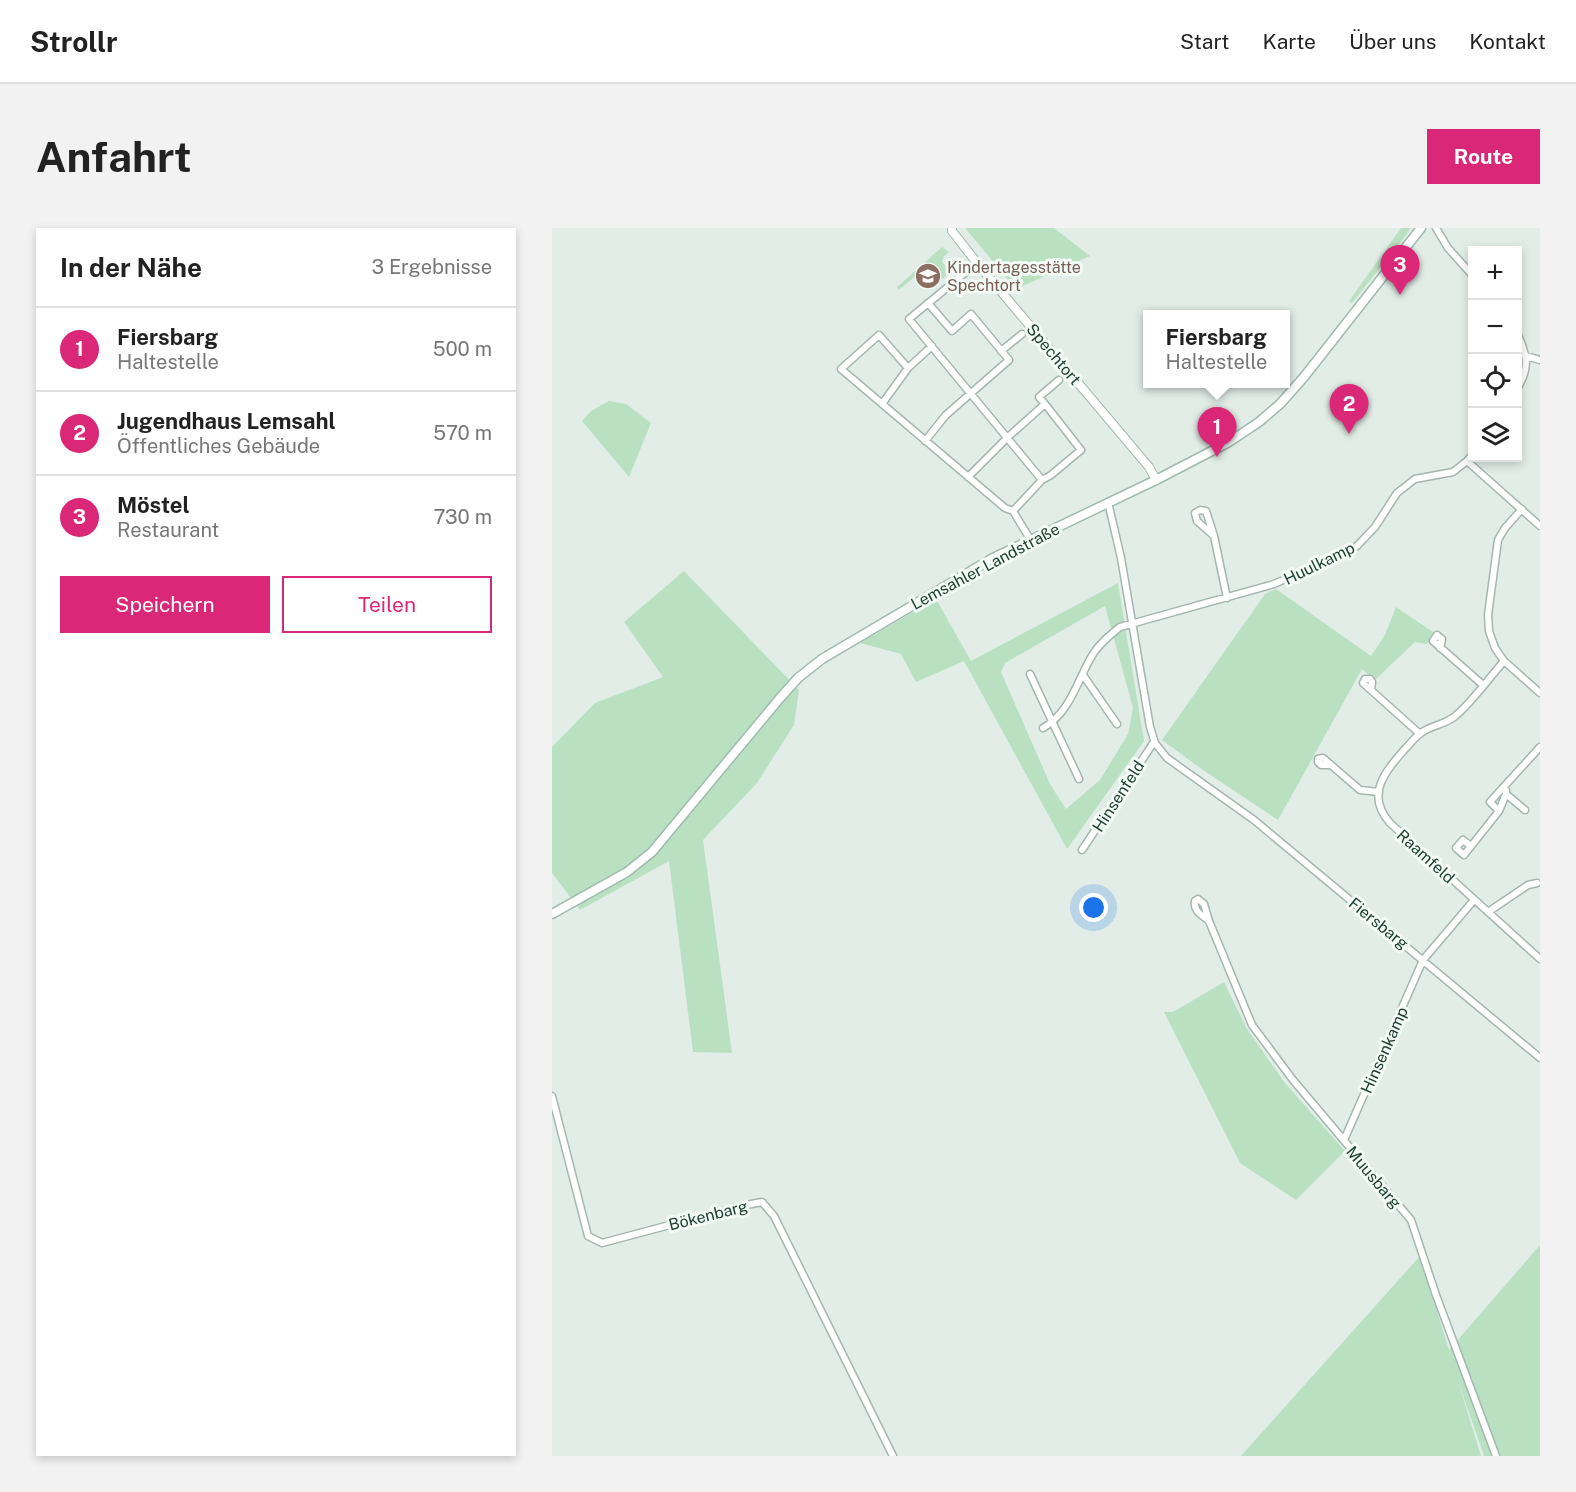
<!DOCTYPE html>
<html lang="de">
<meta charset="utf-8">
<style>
body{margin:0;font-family:"Public Sans",sans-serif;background:#f2f2f2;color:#222}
.controls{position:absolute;right:18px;top:18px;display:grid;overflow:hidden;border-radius:0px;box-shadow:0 3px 9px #0003}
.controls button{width:54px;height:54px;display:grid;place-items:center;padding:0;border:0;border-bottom:2px solid #e0e0e0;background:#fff;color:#222;font:30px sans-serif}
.you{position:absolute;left:542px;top:680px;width:21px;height:21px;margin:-15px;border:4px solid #fff;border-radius:50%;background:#1a73e8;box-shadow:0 0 0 9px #1a73e833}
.badge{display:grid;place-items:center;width:39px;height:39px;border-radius:50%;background:#db2777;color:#fff;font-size:20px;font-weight:700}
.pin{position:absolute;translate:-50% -50px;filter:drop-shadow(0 2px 3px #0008)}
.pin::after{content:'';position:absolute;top:32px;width:21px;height:18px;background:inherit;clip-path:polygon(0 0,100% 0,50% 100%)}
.popup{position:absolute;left:591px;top:82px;width:147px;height:78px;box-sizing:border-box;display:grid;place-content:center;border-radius:0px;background:#fff;filter:drop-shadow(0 2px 4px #0005);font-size:20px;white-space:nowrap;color:#767676}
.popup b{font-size:22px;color:#222}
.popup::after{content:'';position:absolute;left:50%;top:100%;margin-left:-12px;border:12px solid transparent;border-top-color:#fff}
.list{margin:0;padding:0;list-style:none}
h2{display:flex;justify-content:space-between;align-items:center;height:78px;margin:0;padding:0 24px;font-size:26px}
h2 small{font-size:20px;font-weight:400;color:#767676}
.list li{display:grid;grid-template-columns:39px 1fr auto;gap:18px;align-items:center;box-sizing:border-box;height:84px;padding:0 24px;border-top:2px solid #e0e0e0}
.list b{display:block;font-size:22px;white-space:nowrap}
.list p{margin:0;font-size:20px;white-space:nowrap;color:#767676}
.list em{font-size:20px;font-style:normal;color:#767676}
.actions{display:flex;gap:12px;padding:18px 24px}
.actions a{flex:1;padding:14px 0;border:2px solid #db2777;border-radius:0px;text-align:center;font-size:21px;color:#db2777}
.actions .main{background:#db2777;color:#fff}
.icon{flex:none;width:33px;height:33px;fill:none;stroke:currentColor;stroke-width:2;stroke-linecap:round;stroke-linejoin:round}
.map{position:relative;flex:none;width:988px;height:1228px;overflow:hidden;border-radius:0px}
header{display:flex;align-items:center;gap:36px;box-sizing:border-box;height:84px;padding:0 30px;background:#fff;border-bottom:2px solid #e0e0e0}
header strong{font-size:28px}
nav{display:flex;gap:33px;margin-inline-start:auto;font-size:21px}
.intro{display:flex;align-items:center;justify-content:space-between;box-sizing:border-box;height:144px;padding:0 36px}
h1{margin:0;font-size:42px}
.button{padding:15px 27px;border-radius:0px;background:#db2777;color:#fff;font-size:21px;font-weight:700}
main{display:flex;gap:36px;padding:0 36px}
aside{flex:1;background:#fff;border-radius:0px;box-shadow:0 3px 9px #0003}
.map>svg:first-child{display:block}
.green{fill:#b9e1c1;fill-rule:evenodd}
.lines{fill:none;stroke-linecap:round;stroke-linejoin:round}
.minor-casing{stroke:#a4b6af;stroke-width:9}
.tertiary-casing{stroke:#a4b6af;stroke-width:10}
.secondary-casing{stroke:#9fbaaf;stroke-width:11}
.minor{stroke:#fff;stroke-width:6}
.tertiary{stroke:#fff;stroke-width:8}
.secondary{stroke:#fff;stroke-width:8}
.labels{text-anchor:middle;stroke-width:6;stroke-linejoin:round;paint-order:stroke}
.education-label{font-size:16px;fill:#785e54;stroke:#f3faf6;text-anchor:start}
.street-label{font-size:16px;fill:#204036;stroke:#f3faf6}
</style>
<header>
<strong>Strollr</strong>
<nav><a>Start</a><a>Karte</a><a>Über uns</a><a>Kontakt</a></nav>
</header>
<div class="intro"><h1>Anfahrt</h1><a class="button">Route</a></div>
<main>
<aside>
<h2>In der Nähe<small>3 Ergebnisse</small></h2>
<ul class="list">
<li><span class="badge">1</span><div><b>Fiersbarg</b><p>Haltestelle</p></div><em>500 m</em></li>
<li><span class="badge">2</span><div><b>Jugendhaus Lemsahl</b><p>Öffentliches Gebäude</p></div><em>570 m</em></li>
<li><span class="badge">3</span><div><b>Möstel</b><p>Restaurant</p></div><em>730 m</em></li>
</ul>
<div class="actions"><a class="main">Speichern</a><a>Teilen</a></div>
</aside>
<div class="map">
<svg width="988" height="1228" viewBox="0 0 988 1228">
<rect width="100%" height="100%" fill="#e2ede8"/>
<path class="green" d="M 413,0 L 502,0 L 538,28 L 464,61 Z
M 849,0 L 858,0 L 855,6 L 800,75 L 797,73 Z
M 390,19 L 397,24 L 392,28 L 390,34 L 399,44 L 390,51 L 373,40 L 347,62 L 345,59 Z
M 57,173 L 74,176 L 99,195 L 77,249 L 30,193 L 39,183 Z
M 132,343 L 247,462 L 242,497 L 205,555 L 151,612 L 180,825 L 141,824 L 117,633 L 28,682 L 0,645 L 0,519 L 43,475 L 111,449 L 72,394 Z
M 566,355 L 592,513 L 515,621 L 412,433 L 364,454 L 349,426 L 308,415 L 384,371 L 419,433 ZM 553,378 L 581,480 L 576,506 L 548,552 L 514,581 L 498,556 L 449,444 L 453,435 Z
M 724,361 L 819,428 L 833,407 L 844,379 L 881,404 L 875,416 L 863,414 L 823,452 L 810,441 L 726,592 L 651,542 L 610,512 L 713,366 Z
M 672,754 L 695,801 L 733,855 L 793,923 L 744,972 L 688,935 L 612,784 L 621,784 Z
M 988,1017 L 988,1228 L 932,1228 L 906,1153 L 929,1228 L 689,1228 L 868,1028 L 897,1122 Z"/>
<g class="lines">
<g class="minor-casing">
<path id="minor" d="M 884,0 L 896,20 L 921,48
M 425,35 L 357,91 L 490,252 L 461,283 L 478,311
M 966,107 C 975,128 978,139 966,159
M 449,123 L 470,106
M 974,128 L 988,132
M 356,140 L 380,118
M 330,176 L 356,140 L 327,107 L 289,141 L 453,280 L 461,283
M 493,176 L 487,169 L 507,152
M 373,213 L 394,187 L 457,132 L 419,86 L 400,103 L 376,75
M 915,233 L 988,298
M 416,249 L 456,209 L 493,176 L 529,222 L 499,247 L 490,252
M 556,274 L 569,330 L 598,499 L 603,515 L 615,530 L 702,592 L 988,830
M 970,281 L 953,300 L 946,312 L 936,387 L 937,403 L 943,420 L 952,433 L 988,465
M 662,308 L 645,293 L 643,285 L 648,282 L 654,283 L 662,308 L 675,370
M 888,420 L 890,411 L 885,407 L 881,413 L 931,457
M 952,433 C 938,449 918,477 902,489 C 893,496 882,497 872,503 C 864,507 859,515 852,522 C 833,544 813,567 838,595 L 988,731
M 478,446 L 527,551
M 531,447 L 565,496
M 819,462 L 820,454 L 818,451 L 813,451 L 811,455 L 868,506
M 491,500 C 519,484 525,452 541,426 C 548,415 558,407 568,399 L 722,356 L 793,325 L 805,318 L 823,299 L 845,265 L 863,251 L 901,244 L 915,233 L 921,226
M 778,537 L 769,537 L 766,534 L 766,531 L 771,530 L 808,562 L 827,564
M 954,562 L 954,566 L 973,582
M 947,583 L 938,574 L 988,519
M 919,618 L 911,612 L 904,620 L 912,627 L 947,583 L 954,566
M 530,622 L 602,514
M 936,684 L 976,657 L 985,655
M 657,693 C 650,687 641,683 643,673 L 646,671 L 652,676 L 657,693 L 700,797 L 741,852 L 859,992 L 884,1067 L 944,1228
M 0,868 L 36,1008 L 50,1015 L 189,978 L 210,974 L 222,988 L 341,1228
M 792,912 L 871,732 L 922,672"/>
</g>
<g class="tertiary-casing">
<path id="tertiary" d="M 400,0 L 400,3 L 425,35 L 597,239 L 604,252"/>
</g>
<g class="secondary-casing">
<path id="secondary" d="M 0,686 L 75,644 L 100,624 L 228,470 L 246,450 L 270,431 L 441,330 L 604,252 L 677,214 L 707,194 L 728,176 L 752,149 L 869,0"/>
</g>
<use href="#minor" class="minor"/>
<use href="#tertiary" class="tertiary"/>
<use href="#secondary" class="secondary"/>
</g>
<defs>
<g id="school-disc" transform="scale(1.35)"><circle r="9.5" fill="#8d6e63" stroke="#f3faf6"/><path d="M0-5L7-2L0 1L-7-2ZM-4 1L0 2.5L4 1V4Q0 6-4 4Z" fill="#fff"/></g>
</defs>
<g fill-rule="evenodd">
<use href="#school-disc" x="376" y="48"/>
</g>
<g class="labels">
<g class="education-label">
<text x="395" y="45">Kindertagesstätte<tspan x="395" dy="18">Spechtort</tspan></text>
</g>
<g class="street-label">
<text transform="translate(502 126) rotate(50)" y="6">Spechtort</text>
<text transform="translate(767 335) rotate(-26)" y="6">Huulkamp</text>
<text transform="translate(433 338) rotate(-28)" y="6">Lemsahler Landstraße</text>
<text transform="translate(566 568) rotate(-57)" y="6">Hinsenfeld</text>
<text transform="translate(874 628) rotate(42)" y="6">Raamfeld</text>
<text transform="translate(827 695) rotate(39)" y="6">Fiersbarg</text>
<text transform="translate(832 822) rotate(-66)" y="6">Hinsenkamp</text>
<text transform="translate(822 949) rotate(50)" y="6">Muusbarg</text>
<text transform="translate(156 987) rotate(-14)" y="6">Bökenbarg</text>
</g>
</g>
</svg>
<div class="controls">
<button>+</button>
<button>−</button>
<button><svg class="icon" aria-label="locate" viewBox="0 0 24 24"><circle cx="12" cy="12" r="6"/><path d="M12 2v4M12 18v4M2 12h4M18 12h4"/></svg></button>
<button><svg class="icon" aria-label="layers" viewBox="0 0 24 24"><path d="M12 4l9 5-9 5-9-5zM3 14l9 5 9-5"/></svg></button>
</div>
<div class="you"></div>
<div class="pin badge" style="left:665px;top:229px">1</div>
<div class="popup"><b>Fiersbarg</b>Haltestelle</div>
<div class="pin badge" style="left:797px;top:206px">2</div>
<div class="pin badge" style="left:848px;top:67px">3</div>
</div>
</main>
